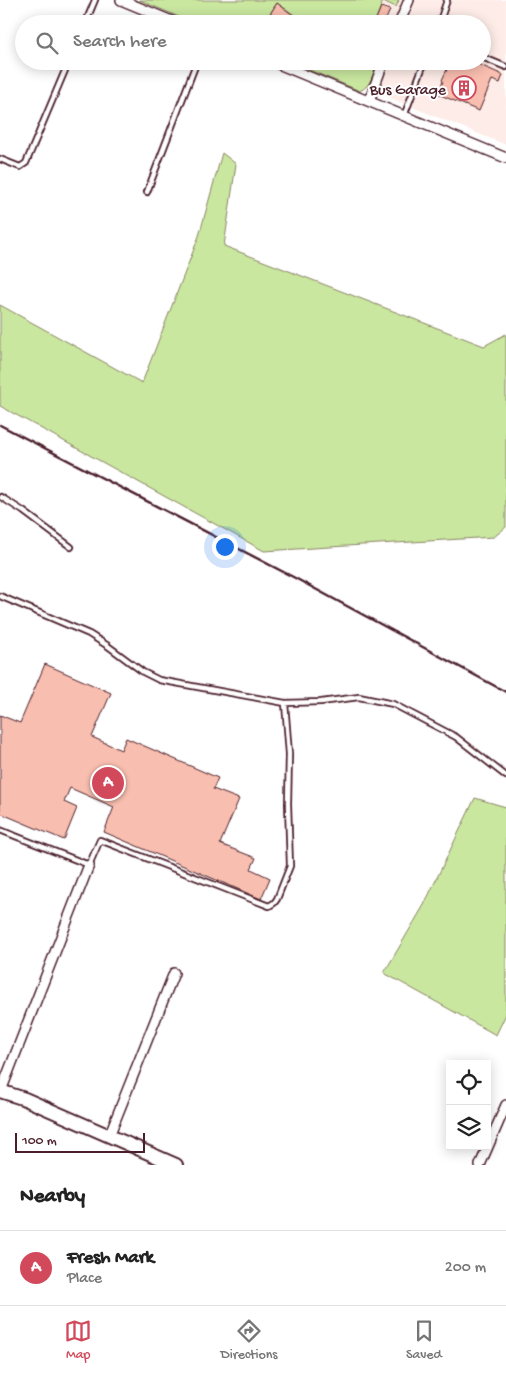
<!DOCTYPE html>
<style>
body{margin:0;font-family:"Gochi Hand",sans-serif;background:#f6f6f6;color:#222}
.controls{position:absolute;right:15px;bottom:15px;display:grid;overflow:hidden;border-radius:0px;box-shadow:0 2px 12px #0003}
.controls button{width:45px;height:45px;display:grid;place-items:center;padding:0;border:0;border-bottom:1px solid #e0e0e0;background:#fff;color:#222;font:25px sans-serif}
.scale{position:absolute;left:15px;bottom:12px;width:130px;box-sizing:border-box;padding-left:5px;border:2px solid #4a1f2b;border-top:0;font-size:14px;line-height:18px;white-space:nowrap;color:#4a1f2b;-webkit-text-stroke:4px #fff;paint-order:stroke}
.you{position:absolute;left:224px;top:546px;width:18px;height:18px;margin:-12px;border:4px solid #fff;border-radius:50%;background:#1a73e8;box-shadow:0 0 0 8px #1a73e833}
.badge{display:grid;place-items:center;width:32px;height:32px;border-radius:50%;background:#d1495b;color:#fff;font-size:16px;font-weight:700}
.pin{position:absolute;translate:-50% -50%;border:2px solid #fff;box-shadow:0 1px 5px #0006}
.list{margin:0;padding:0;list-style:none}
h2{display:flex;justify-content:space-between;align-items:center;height:65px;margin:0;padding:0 20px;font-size:21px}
h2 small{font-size:16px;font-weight:400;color:#767676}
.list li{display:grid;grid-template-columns:32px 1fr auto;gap:15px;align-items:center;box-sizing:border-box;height:75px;padding:0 20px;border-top:1px solid #e0e0e0}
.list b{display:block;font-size:19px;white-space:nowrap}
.list p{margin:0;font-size:16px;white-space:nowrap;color:#767676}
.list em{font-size:16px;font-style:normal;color:#767676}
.icon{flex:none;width:28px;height:28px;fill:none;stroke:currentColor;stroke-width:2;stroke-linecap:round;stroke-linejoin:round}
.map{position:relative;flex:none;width:506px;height:1165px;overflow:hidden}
.search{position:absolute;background:#fff;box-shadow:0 2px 12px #0003;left:15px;right:15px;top:15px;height:55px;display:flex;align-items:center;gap:12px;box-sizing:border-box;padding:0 18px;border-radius:28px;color:#767676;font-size:19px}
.sheet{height:140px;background:#fff}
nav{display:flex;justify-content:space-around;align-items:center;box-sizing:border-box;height:70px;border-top:1px solid #e0e0e0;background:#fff;font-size:14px;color:#767676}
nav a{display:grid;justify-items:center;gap:2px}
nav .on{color:#d1495b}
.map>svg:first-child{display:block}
.built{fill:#fdece7}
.green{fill:#c9e79f;stroke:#8a8365}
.building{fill:#f8beaf;stroke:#4a1f2b}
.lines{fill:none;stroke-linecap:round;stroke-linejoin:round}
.lane-casing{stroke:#4a1f2b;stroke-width:8}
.street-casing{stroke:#4a1f2b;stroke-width:12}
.secondary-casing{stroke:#4a1f2b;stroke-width:16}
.lane{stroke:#fff;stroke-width:4.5}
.street{stroke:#fff;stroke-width:9}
.secondary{stroke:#fff;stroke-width:12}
.rail{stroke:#4a1f2b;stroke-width:2.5}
.labels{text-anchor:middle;stroke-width:4;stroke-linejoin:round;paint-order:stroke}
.poi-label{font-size:16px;fill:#4a1f2b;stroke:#fff;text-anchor:end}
</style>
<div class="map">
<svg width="506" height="1165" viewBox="0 0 506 1165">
<rect width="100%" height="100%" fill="#fff"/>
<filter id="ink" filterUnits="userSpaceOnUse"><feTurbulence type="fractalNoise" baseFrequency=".02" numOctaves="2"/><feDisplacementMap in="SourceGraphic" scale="10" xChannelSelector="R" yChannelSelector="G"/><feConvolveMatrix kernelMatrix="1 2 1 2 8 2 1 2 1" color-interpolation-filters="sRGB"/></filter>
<g filter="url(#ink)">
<path class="built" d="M 149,0 L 506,0 L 506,145 L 299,61 L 482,61 L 482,24 L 207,24 Z"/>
<path class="green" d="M 139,0 L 399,0 L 396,7 L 383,1 L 374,24 L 297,24 L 300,19 L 277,3 L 270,14 L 285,24 L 196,24 Z
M 288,61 L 360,61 L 361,63 L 366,61 L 379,61 C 374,72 371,86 360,91 Z
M 222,153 L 236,164 L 224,246 L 484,346 L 506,334 L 506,527 L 494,537 L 264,551 L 0,406 L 0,305 L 142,383 L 199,236 Z
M 475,798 L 506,807 L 506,1014 L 496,1035 L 384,973 L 424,905 Z"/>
<path class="building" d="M 277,3 L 300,20 L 297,24 L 285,24 L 270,14 Z
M 381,7 L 390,10 L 384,24 L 374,24 Z
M 451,61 L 471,61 L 503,75 L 500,83 L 492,80 L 479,111 L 438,94 L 443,81 L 442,80 Z
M 45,664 L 111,693 L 92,737 L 121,750 L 126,738 L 218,778 L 213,789 L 239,799 L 220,844 L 256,858 L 251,869 L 270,878 L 261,899 L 104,832 L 114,807 L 70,788 L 64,802 L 77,808 L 64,840 L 0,813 L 0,715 L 20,723 Z"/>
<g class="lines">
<g class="lane-casing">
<path id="lane" d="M 85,24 L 95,0
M 311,24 L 311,23
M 439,24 L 447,0
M 482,57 L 506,67
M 293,70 L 296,61
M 404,116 L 425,61
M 0,159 L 20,167 L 26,163 L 69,61
M 147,192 L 197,61
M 1,497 L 23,511 L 71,547
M 0,596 L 89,634 L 108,646 L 143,672 L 159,680 L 285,703 L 321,702 L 359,697 L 393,704 L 456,737 L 506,776
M 0,830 L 89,865 L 100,840 L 269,906 L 274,903 L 277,899 L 290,866 L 288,804 L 289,754 L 285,703"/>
</g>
<g class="street-casing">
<path id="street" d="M 121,0 L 179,24
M 399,24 L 409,0
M 271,61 L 506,158
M 369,101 L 384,61
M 1,1091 L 89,865
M 109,1136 L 174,973
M 480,1165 L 506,1105"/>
</g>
<g class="secondary-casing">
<path id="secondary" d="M 0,1091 L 25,1099 L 176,1165"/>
</g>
<use href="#lane" class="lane"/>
<use href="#street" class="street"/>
<use href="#secondary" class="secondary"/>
<path class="rail" d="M 0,425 L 295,578 L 506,692"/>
</g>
</g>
<defs>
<g id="building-ring" transform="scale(1.25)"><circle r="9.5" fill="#fff" stroke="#d1495b" stroke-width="1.5"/><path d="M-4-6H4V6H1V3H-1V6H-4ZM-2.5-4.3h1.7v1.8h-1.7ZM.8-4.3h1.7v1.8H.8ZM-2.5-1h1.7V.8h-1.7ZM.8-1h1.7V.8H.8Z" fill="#d1495b"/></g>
</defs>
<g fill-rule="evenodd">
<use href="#building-ring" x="464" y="88"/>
</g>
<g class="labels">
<g class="poi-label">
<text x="446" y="94">Bus Garage</text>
</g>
</g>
</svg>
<div class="controls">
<button><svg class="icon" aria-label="locate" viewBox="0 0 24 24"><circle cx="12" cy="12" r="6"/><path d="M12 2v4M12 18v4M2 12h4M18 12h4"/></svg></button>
<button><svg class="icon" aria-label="layers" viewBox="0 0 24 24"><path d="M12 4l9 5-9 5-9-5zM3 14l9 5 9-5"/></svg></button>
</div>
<div class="scale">100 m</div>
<div class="you"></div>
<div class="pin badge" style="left:108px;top:783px">A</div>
<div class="search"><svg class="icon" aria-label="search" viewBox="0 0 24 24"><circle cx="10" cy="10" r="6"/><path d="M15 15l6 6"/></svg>Search here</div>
</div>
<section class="sheet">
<h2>Nearby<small></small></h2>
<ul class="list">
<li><span class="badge">A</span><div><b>Fresh Mark</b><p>Place</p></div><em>200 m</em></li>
</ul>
</section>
<nav>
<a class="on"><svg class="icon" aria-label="map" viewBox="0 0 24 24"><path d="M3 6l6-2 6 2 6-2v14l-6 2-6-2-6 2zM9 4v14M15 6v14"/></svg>Map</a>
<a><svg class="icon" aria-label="directions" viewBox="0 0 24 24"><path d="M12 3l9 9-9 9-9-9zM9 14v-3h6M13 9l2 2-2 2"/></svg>Directions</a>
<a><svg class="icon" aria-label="saved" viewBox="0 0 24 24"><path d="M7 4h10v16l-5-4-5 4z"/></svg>Saved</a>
</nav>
